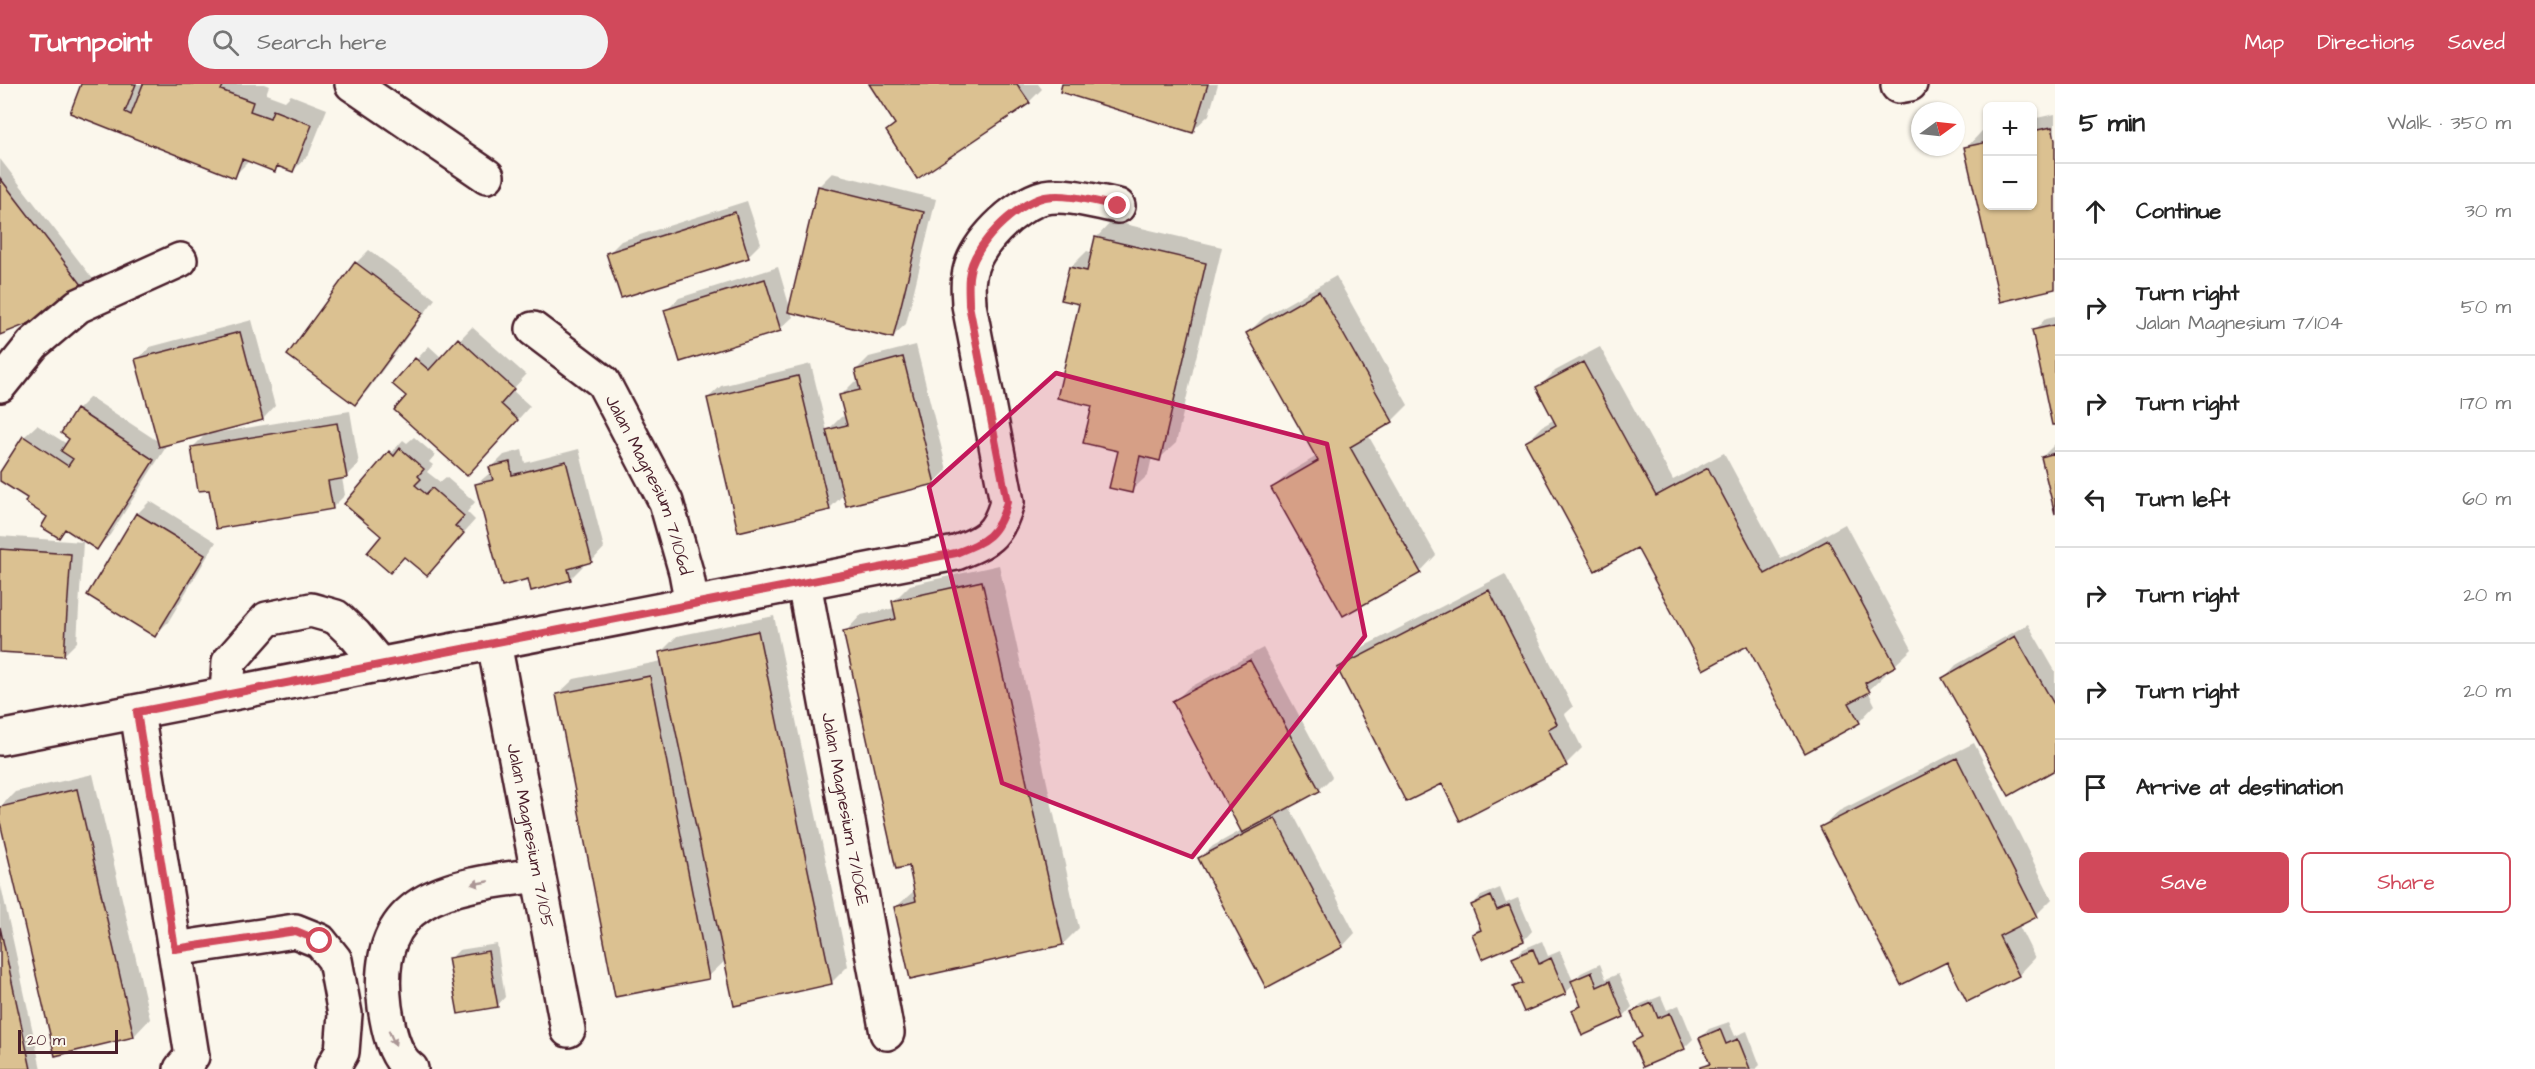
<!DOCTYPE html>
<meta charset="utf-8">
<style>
body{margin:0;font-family:"Architects Daughter",sans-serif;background:#f2f2f2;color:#222}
.controls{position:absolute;right:18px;top:18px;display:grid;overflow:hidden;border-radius:9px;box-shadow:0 2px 4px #0004}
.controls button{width:54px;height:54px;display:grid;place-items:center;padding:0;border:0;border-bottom:2px solid #e0e0e0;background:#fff;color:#222;font:30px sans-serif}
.compass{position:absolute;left:1911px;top:18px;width:54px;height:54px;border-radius:50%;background:#fff;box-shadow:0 2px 4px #0004;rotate:75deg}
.scale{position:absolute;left:18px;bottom:15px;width:100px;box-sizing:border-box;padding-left:6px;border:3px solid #4a1f2b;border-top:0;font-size:16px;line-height:21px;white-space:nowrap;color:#4a1f2b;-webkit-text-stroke:4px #fbf7ec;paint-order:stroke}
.stop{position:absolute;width:18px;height:18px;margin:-14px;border:4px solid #d1495b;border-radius:50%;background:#fff}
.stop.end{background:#d1495b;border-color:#fff;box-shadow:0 2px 6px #0008}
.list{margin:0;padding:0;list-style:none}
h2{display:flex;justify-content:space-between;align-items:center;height:78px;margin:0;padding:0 24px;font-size:26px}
h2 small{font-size:20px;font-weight:400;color:#767676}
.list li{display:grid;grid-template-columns:39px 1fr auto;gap:18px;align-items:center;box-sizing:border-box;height:96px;padding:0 24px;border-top:2px solid #e0e0e0}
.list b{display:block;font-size:22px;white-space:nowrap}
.list p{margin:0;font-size:20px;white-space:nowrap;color:#767676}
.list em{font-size:20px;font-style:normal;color:#767676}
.actions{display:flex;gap:12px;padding:18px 24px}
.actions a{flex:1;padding:14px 0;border:2px solid #d1495b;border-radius:9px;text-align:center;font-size:21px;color:#d1495b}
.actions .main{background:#d1495b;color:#fff}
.icon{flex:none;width:33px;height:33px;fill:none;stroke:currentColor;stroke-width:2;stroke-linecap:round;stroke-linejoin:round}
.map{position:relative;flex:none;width:2055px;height:985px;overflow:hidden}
header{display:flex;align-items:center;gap:36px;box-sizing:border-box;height:84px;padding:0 30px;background:#d1495b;color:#fff}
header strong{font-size:28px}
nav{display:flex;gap:33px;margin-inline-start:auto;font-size:21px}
.search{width:420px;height:54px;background:#f2f2f2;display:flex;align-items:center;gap:15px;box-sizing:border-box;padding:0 21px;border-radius:33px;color:#767676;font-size:22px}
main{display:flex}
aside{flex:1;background:#fff}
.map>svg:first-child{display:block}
.shadow{fill:#0003}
.building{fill:#dbc191;stroke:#4a1f2b;stroke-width:1.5}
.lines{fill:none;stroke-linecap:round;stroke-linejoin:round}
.minor-casing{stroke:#4a1f2b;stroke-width:38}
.minor{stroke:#fbf7ec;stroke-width:33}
.oneway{fill:#ab9695}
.route{stroke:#d1495b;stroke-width:8}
.marked{fill:#c2185b;fill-opacity:0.2;stroke:#c2185b;stroke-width:4.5;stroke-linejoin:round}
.labels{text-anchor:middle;stroke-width:4.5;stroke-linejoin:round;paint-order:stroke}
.street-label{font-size:18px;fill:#4a1f2b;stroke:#fbf7ec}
</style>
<header>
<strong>Turnpoint</strong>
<div class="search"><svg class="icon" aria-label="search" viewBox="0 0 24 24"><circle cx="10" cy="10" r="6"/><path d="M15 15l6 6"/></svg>Search here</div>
<nav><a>Map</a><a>Directions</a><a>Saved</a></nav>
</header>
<main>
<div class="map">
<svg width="2055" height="985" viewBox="0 0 2055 985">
<rect width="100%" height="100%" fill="#fbf7ec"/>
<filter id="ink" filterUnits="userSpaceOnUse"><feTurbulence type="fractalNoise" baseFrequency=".0167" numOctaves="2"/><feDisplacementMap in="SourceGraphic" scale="12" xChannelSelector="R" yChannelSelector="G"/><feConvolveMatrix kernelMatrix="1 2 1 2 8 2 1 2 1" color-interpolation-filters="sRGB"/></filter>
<g filter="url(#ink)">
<path class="shadow" d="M 82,0 L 264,0 L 269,2 L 266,10 L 285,17 L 291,11 L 327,25 L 309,70 L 293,87 L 280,82 L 275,86 L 250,76 L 234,92 L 71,28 Z
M 871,0 L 1038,0 L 1042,5 L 1029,18 L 888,47 L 896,38 Z
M 1064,0 L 1218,0 L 1209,31 L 1192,47 Z
M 2055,30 L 2055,204 L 2002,216 L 1966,64 L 1982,47 L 1988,46 L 1988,122 L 2032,122 L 2032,35 Z
M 0,75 L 100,204 L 0,249 Z
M 832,89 L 936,115 L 906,240 L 893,252 L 791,228 L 793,233 L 780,245 L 666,227 L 679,214 L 778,183 L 790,224 L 819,102 Z
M 747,117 L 761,159 L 748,172 L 608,170 L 621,157 Z
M 1112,137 L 1222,163 L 1176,359 L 1159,375 L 1152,373 L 1148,391 L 1131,407 L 1120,365 L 1094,321 L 1081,219 L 1070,184 L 1087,167 L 1093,169 L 1096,154 Z
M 369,166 L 435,215 L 368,306 L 355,319 L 289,270 L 356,179 Z
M 1336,192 L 1408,321 L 1392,337 L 1368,351 L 1436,471 L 1420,488 L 1273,404 L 1290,388 L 1317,372 L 1248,249 L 1264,233 Z
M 2055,232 L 2055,339 L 2034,247 L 2046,234 Z
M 252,236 L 275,322 L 263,335 L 215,347 L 215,349 L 350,327 L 359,380 L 346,393 L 342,394 L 345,411 L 332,424 L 211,404 L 192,364 L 207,349 L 163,361 L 166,363 L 110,451 L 97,464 L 67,444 L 59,452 L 49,433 L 29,414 L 0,395 L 0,391 L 24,353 L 37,341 L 67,360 L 71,354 L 77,326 L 90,313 L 159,358 L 137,276 L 150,263 Z
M 472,243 L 526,291 L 512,306 L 530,322 L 480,378 L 394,300 L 429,262 L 442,274 Z
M 916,261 L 947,386 L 934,399 L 844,410 L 829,425 L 708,314 L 721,302 L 811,280 L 827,347 L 841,333 L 846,332 L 841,311 L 854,298 L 859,297 L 856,286 L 869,273 Z
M 1600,263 L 1673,396 L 1724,369 L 1781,475 L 1845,440 L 1912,565 L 1895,581 L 1884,587 L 1886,590 L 1868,607 L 1875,621 L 1859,638 L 1747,560 L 1527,358 L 1543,342 L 1555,335 L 1538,304 L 1555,287 Z
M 414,353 L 435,371 L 429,378 L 433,381 L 427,388 L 440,398 L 446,393 L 475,418 L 467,428 L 475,436 L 427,490 L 346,420 L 403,356 L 407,359 Z
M 2055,360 L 2055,424 L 2042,373 Z
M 579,365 L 604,464 L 592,477 L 582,479 L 583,482 L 570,495 L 529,493 L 477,400 L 492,387 L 491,384 L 504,371 L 522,366 L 525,379 Z
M 150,417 L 216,458 L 168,538 L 155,551 L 137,430 Z
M 0,452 L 83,458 L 77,558 L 64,571 L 0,566 Z
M 999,481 L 1079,844 L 1063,860 L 896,823 L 915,806 L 845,548 L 861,531 L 895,524 L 894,517 L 910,501 Z
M 1505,490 L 1573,623 L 1565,630 L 1582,664 L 1566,680 L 1442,698 L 1339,584 L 1355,567 Z
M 774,532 L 848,882 L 831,899 L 726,876 L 708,893 L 557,611 L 574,595 L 662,577 L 661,568 L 677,552 Z
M 2028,540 L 2055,587 L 2055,684 L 1944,594 L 1956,581 Z
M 1263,564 L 1332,693 L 1319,706 L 1289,722 L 1355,849 L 1343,862 L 1200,774 L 1213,762 L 1242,746 L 1174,618 L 1187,605 Z
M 1974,659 L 2052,815 L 2036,831 L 2018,840 L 2035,874 L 2019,891 L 1968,916 L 1948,876 L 1822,743 L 1839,727 Z
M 93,690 L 150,935 L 134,952 L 0,731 L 0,723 L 15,708 Z
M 0,797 L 41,985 L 0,985 Z
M 1500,804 L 1506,819 L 1518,814 L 1532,847 L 1524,856 L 1483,873 L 1473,850 L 1481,842 L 1472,821 L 1481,812 Z
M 1542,857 L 1548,872 L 1560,867 L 1573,897 L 1581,889 L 1600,880 L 1606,895 L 1618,890 L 1632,923 L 1624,932 L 1573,926 L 1581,918 L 1574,901 L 1565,909 L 1515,904 L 1523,895 L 1514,874 L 1523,865 Z
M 497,860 L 505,913 L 497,922 L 450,875 L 459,866 Z
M 1661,912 L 1667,926 L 1679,921 L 1693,955 L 1684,964 L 1634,958 L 1642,950 L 1633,928 L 1641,920 Z
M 1729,938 L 1735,952 L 1747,947 L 1760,981 L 1756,985 L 1702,985 L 1710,976 L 1700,954 L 1709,945 Z"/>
<path class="building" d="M 81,0 L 136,0 L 125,28 L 131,31 L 143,0 L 224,0 L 221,6 L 253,18 L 250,27 L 270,34 L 273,26 L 312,41 L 293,88 L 277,82 L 275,88 L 242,75 L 235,94 L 70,29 Z
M 869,0 L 1017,0 L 1030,19 L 917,95 L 886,47 L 895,40 Z
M 1062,0 L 1208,0 L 1193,49 L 1060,8 Z
M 2052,43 L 2055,55 L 2055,205 L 2000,218 L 1964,63 L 1988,58 L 1988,122 L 2032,122 L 2032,47 Z
M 0,94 L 92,214 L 0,251 Z
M 818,102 L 924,128 L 893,254 L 788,228 Z
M 735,128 L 749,174 L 621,214 L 606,169 Z
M 1095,153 L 1206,179 L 1160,377 L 1140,372 L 1132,409 L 1109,404 L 1118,367 L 1083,359 L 1092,322 L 1057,314 L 1079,220 L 1061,216 L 1069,183 L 1087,187 Z
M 355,178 L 423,229 L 355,321 L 287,271 Z
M 765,195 L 781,247 L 680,278 L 664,226 Z
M 1319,207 L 1393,338 L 1350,363 L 1421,489 L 1343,532 L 1271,404 L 1318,377 L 1246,249 Z
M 2055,241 L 2055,341 L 2052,341 L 2032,246 Z
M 240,248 L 263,336 L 159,363 L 135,275 Z
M 458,254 L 514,305 L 501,320 L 518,336 L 467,392 L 394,326 L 406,312 L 392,300 L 415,274 L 429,286 Z
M 903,273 L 935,400 L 846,422 L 826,346 L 847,341 L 839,311 L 860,306 L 855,286 Z
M 1583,278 L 1656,412 L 1708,384 L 1765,490 L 1828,456 L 1896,582 L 1865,599 L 1870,608 L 1849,619 L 1860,639 L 1805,669 L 1747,562 L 1703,586 L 1637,464 L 1595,487 L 1525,358 L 1556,341 L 1536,303 Z
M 798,292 L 830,426 L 738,448 L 707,314 Z
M 76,325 L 154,376 L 97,466 L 65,445 L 59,454 L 41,443 L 47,433 L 25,418 L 27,414 L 0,397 L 0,388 L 23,352 L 68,382 L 73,375 L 61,367 L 69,355 L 61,349 Z
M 337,339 L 347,394 L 328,397 L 333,425 L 216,445 L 209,406 L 198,407 L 191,363 Z
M 400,364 L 424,385 L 418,392 L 421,395 L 415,401 L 426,410 L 432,404 L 464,432 L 455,442 L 464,449 L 427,492 L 404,473 L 390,489 L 367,469 L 381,452 L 344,420 L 389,367 L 394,372 Z
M 2055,369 L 2055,430 L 2041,373 Z
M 566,377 L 592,478 L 568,485 L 571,496 L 531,507 L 528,495 L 502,502 L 475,400 L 493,396 L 489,383 L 510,378 L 512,391 Z
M 136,429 L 205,471 L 155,553 L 87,511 Z
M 0,465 L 71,470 L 64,572 L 0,568 Z
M 982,497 L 1063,861 L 910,895 L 894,823 L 916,817 L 909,782 L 896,785 L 843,547 L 896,535 L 892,517 Z
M 1489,506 L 1557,640 L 1548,645 L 1567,682 L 1460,737 L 1442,700 L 1406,718 L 1337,584 Z
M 758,547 L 832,900 L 734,922 L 659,568 Z
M 2015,552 L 2055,622 L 2055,686 L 2009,712 L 1942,594 Z
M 1250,576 L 1320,707 L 1242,749 L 1172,617 Z
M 650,592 L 709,895 L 615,913 L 556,610 Z
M 1957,674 L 2037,833 L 1999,852 L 2019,892 L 1967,918 L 1947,878 L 1901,901 L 1820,743 Z
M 77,705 L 134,953 L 55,972 L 0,738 L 0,723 Z
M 1275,734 L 1343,863 L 1266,904 L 1198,774 Z
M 1491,812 L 1497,826 L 1509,821 L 1524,857 L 1482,875 L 1472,850 L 1481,846 L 1471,821 Z
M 0,843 L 31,985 L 0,985 Z
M 1533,865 L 1539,880 L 1551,874 L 1566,910 L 1524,928 L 1513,903 L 1523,899 L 1512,874 Z
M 488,867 L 498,923 L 458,930 L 448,874 Z
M 1592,888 L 1597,903 L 1610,897 L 1624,933 L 1582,952 L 1572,926 L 1581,922 L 1571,897 Z
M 1652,919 L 1658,934 L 1670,929 L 1685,965 L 1643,983 L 1632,958 L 1642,953 L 1631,928 Z
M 1720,945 L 1726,960 L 1738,955 L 1750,985 L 1700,985 L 1700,983 L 1710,980 L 1699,954 Z"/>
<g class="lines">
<g class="minor-casing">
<g id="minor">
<path d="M 352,0 L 487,92"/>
<path d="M 1898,2 L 1910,0"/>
<path id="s1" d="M 533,245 L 603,298 L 666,418 L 686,488 L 692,520"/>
<path d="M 0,301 L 33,260 L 78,222 L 180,176"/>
<path id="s2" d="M 804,499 L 887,949"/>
<path id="s3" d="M 494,559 L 568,946"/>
<path d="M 227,610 L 229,578 L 267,535 L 311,526 L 336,533 L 355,551 L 380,581"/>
<path d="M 137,628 L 192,972 L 181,985"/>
<path d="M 0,654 L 956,469 C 986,457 998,452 1007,418 L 969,221 C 969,212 967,202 969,193 C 972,162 1015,120 1045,113 C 1067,109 1096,118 1118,122"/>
<path d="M 175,865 L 295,847 L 320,857 L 335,876 L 345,930 L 342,968 L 332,985"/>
<path d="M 411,985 C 393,972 388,943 385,923 C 371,810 450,802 538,791"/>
</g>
</g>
<use href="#minor" class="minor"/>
</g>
<defs><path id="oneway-solid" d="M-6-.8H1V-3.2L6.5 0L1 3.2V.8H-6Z" transform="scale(1.5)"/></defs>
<g class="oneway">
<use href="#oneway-solid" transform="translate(480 799) rotate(169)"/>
<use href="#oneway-solid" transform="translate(392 954) rotate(66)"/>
</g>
</g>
<g class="lines" filter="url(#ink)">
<path class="route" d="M 320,857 L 296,847 L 175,865 L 137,628 L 956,469 C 986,457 998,452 1007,418 L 969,221 C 969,212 968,202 969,193 C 972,162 1015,120 1045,113 C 1067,109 1096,118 1118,122"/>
</g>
<path class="marked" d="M 1056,289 L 1327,360 L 1365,552 L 1192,773 L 1002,699 L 929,403 Z"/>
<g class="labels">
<g class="street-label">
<text dy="6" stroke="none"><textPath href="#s1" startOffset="201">Jalan Magnesium 7/106d</textPath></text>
<text dy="6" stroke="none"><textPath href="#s2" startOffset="230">Jalan Magnesium 7/106E</textPath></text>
<text dy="6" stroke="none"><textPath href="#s3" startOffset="196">Jalan Magnesium 7/105</textPath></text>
</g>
</g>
</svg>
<div class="controls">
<button>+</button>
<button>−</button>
</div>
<svg class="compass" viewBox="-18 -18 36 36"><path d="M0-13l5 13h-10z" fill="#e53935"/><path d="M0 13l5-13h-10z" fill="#767676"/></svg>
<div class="scale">20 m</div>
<div class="stop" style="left:320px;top:857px"></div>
<div class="stop end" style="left:1118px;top:122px"></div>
</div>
<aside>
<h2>5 min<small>Walk · 350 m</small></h2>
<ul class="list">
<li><svg class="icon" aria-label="ahead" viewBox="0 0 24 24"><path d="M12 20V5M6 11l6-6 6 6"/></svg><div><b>Continue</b></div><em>30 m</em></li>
<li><svg class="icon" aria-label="right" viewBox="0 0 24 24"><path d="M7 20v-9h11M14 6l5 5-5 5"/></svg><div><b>Turn right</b><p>Jalan Magnesium 7/104</p></div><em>50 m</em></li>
<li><svg class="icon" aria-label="right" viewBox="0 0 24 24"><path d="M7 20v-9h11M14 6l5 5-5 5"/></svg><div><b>Turn right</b></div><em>170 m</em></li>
<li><svg class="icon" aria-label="left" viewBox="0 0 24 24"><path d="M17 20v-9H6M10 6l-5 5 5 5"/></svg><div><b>Turn left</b></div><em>60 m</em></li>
<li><svg class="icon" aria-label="right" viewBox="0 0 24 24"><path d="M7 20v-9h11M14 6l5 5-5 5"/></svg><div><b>Turn right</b></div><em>20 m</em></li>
<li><svg class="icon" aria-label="right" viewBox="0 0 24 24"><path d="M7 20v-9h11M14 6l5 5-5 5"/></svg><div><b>Turn right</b></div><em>20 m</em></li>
<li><svg class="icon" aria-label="arrive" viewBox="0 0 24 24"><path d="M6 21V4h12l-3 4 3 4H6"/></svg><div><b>Arrive at destination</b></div></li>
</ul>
<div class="actions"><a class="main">Save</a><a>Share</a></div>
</aside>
</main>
